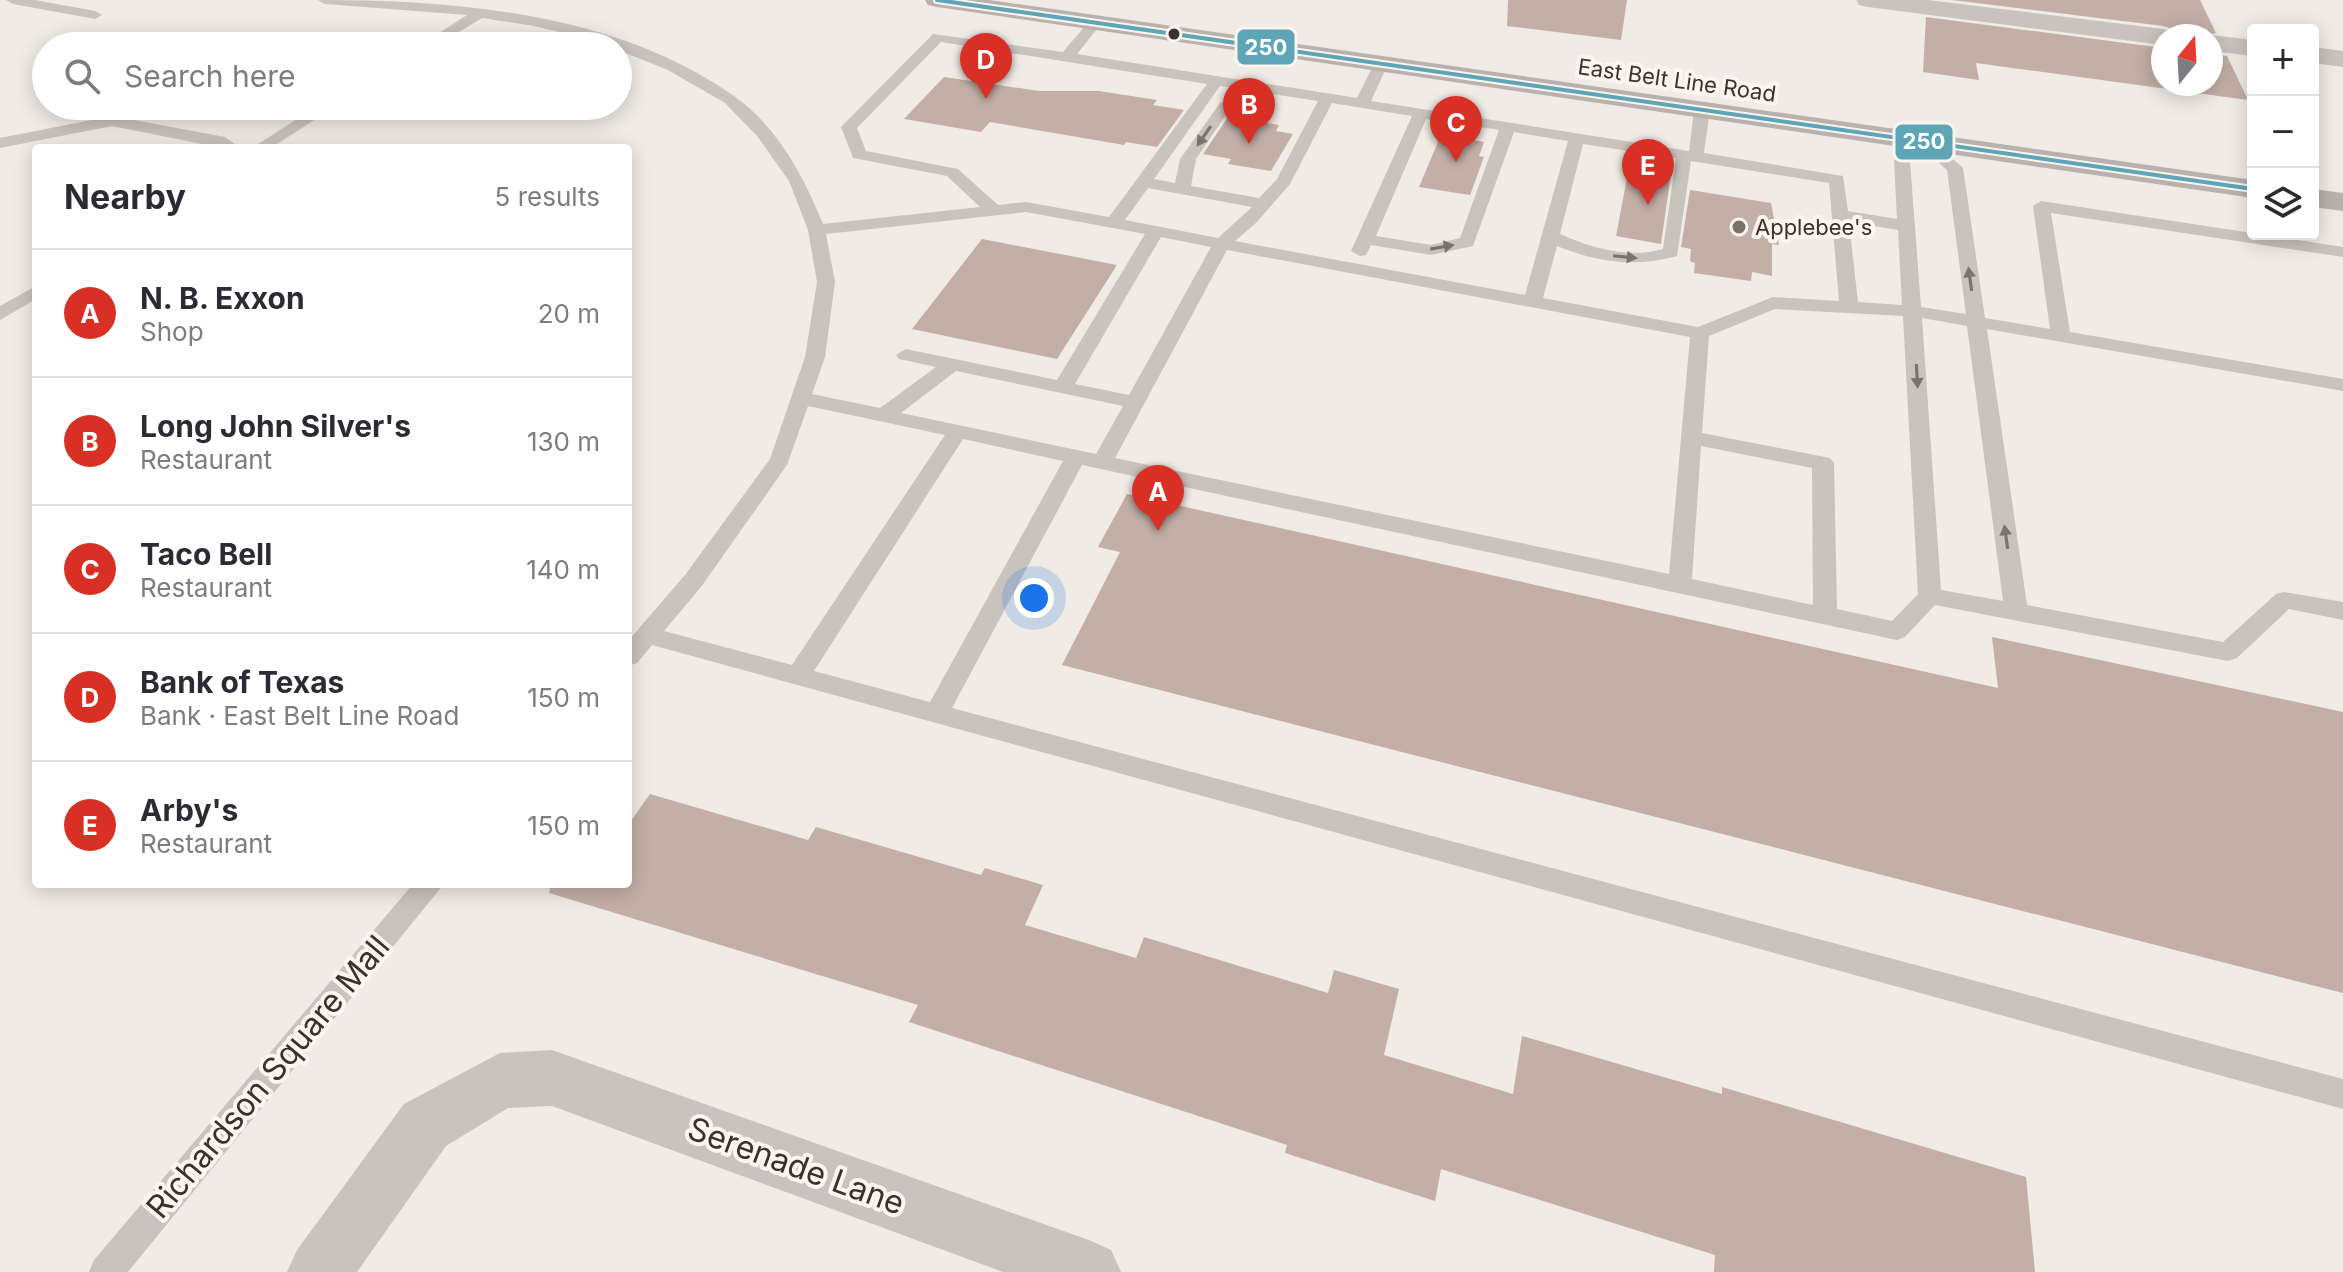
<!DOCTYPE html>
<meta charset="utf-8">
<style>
body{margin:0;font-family:Inter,sans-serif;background:#f7f7f7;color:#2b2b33}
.controls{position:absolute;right:24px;top:24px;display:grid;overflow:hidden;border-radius:8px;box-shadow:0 4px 20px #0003}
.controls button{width:72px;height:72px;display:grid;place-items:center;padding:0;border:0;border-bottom:2px solid #e1e1e2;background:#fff;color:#2b2b33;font:40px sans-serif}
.compass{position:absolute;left:2151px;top:24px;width:72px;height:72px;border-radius:50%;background:#fff;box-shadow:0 4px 20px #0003;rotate:18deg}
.you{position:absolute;left:1034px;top:598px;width:28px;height:28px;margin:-20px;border:6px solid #fff;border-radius:50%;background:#1a73e8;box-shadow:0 0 0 12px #1a73e833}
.badge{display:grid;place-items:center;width:52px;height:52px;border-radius:50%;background:#d93025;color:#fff;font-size:26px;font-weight:700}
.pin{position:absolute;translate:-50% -66px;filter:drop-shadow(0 2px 4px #0008)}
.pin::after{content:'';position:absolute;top:42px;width:28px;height:24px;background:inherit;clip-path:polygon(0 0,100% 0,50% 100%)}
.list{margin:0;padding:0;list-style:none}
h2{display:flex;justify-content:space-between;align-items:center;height:104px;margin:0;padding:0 32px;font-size:34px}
h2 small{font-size:26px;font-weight:400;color:#7c7c81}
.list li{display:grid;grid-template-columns:52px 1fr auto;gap:24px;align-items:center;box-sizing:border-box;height:128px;padding:0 32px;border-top:2px solid #e1e1e2}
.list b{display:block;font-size:30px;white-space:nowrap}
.list p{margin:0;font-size:26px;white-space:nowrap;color:#7c7c81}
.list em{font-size:26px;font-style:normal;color:#7c7c81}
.icon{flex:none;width:44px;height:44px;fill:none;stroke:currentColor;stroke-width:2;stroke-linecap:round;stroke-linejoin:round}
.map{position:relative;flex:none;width:2343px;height:1272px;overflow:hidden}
.search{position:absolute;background:#fff;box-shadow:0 4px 20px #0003;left:32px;top:32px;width:600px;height:88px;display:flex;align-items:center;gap:20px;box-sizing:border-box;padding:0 28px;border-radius:44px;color:#7c7c81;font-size:30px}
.panel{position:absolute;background:#fff;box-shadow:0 4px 20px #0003;left:32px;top:144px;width:600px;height:744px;border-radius:8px}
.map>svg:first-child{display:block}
.building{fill:#c3afa7}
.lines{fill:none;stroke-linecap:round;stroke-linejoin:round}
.service{fill:#c9c3be;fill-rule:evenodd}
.minor{fill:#c9c3be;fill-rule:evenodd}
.primary{fill:#b8b1ad;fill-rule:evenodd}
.bus-1-casing{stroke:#fbf5ee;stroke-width:8}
.bus-1{stroke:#5fa5b8;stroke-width:4}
.oneway{fill:#7b726d}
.bus-dot{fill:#3b302b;stroke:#fbf5ee;stroke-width:3}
.poi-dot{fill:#7a716c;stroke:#fbf5ee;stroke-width:3}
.labels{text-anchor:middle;stroke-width:8;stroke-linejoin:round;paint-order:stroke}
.far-street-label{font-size:22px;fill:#3b302b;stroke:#fbf5ee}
.far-poi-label{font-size:22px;fill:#3b302b;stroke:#fbf5ee;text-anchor:start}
.near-street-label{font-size:32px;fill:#3b302b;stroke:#fbf5ee}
.line-badge{stroke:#fbf5ee;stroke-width:3}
.badge-label{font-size:22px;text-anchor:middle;font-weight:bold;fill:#fff}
</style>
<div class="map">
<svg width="2343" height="1272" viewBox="0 0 2343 1272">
<rect width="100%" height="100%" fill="#f0ebe5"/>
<path class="building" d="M 1508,0 L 1627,0 L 1621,40 L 1507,26 Z
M 1952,0 L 2200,0 L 2216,33 L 2205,36 L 2178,36 L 2173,29 L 2163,26 Z
M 1926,17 L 2163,48 L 2163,84 L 2211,84 L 2211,54 L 2227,56 L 2248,100 L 1976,63 L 1979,80 L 1923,72 Z
M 944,77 L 1039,91 L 1099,91 L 1157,100 L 1153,105 L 1184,110 L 1157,147 L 1126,142 L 1124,145 L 990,122 L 981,132 L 904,119 Z
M 1228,117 L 1279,125 L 1276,131 L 1293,134 L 1271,171 L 1228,164 L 1231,159 L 1203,154 Z
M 1441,135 L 1484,142 L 1479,156 L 1484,157 L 1470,195 L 1419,187 Z
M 1629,168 L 1671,174 L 1661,244 L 1616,236 Z
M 1690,190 L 1771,203 L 1779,245 L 1772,244 L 1772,276 L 1752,272 L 1751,281 L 1694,273 L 1695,263 L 1690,261 L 1691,249 L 1681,247 Z
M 982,239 L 1117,265 L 1057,359 L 912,329 Z
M 1127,494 L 1998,688 L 1992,637 L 2343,712 L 2343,993 L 1062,665 L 1120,552 L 1098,547 Z
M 650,794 L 808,840 L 816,827 L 981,875 L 985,868 L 1043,885 L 1025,925 L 1136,958 L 1144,937 L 1328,993 L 1334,970 L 1399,989 L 1384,1055 L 1513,1094 L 1522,1036 L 1722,1094 L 1722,1087 L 2026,1177 L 2035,1272 L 1714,1272 L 1715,1255 L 1441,1169 L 1435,1201 L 1285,1153 L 1287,1145 L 909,1022 L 918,1005 L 549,893 L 551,884 L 628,884 L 628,825 Z"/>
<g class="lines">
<path class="service" d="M 6,0 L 35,0 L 95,11 L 102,15 L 95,19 L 13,4 Z
M 318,0 C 458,0 616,13 734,96 C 777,126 804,177 823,224 L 980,207 L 947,176 L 853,158 L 841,127 L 933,34 L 1063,52 L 1090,20 L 1095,19 L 1102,23 L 1077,54 L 1357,98 L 1374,64 L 1381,60 L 1388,64 L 1371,101 L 1689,151 L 1694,110 L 1702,105 L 1707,107 L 1710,110 L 1704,153 L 1843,176 L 1848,211 L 1897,219 L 1894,160 L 1919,139 L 1931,139 L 1963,168 L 1985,318 L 2050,329 L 2033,206 L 2041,201 L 2343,247 L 2343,257 L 2051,213 L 2070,332 L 2343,379 L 2343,391 L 1987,329 L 2027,605 L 2223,642 L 2276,594 L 2284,592 L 2343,602 L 2343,620 L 2289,609 L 2237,658 L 2228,661 L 1935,605 L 1905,637 L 1897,640 L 1082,465 L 952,708 L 2343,1079 L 2343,1109 L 652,645 L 637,663 L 628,666 L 628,641 L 685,575 L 770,459 L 805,357 L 817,282 L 808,230 L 789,181 L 758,137 L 725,103 L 668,70 L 618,50 L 618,46 L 534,26 L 482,18 L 436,46 L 419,46 L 467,15 L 325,4 ZM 941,42 L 1207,84 L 1109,217 L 1026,202 L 998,205 L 958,169 L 866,151 L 857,128 ZM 1220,86 L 1318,101 L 1277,179 L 1259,198 L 1191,186 L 1196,159 L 1230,109 L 1240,105 L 1272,107 L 1275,104 L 1267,99 L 1238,95 L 1220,103 L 1180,159 L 1175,183 L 1154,179 ZM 1332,103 L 1412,116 L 1351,251 L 1360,256 L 1366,255 L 1371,245 L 1431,255 L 1473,246 L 1514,132 L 1568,141 L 1525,295 L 1235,241 L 1257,222 L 1290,184 ZM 1426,119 L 1499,130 L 1460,238 L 1431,245 L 1376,236 ZM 1583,144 L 1676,158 L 1663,249 C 1627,259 1592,248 1560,234 ZM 1925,150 L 1947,170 L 1966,314 L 1921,307 L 1910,161 ZM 1691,161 L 1829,183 L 1839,301 L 1773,297 L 1698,327 L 1543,298 L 1557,246 C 1597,262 1635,268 1677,256 ZM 1148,188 L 1252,207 L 1218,238 L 1125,220 ZM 1026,212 L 1145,234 L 1057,380 L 906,349 L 896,355 L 899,359 L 936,367 L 880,408 L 812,394 L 825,357 L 835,282 L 826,234 ZM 1849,222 L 1898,230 L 1902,305 L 1858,302 ZM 1161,237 L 1211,247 L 1129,395 L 1075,384 ZM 1227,250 L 1690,337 L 1669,574 L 1115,458 ZM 1775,309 L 1903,316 L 1918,594 L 1892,621 L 1837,609 L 1834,463 L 1830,458 L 1702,433 L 1709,336 ZM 1922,318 L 1967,326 L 2003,601 L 1941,590 ZM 956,371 L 1123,406 L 1096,454 L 901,413 ZM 808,406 L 945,435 L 792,665 L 664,631 L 701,587 L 787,465 ZM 963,439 L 1063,461 L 930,702 L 814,671 ZM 1701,446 L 1812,468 L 1813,605 L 1692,579 Z
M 317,106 L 336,106 L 271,148 L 252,148 Z
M 112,116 L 225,137 L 240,148 L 222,148 L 112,126 L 0,148 L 0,138 Z
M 36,286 L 36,299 L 0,320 L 0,306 Z
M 413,884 L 444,884 L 128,1272 L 89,1272 L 94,1260 Z"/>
<path class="minor" d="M 1856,0 L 1928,0 L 2163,29 L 2172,32 L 2175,36 L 2163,36 L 2163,45 L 1868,7 L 1859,5 Z
M 2211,35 L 2253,40 L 2253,56 L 2211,51 L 2211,36 L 2208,36 Z
M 2313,47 L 2343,51 L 2343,67 L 2313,63 Z
M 552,1050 L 1089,1240 L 1111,1250 L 1121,1272 L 1003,1272 L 552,1106 L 508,1108 L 446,1146 L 357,1272 L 287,1272 L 297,1250 L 404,1104 L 500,1053 Z"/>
<path class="primary" d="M 925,0 L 989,0 L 2253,180 L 2253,198 L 937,7 L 928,5 Z
M 2313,189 L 2343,193 L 2343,211 L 2313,207 Z"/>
<g class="bus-1-casing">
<path id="bus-1" d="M 937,0 L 2253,189"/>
</g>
<use href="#bus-1" class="bus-1"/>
</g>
<defs><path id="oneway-solid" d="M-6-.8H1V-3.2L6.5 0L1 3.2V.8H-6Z" transform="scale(2)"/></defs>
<g class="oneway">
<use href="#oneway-solid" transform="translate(1204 136) rotate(125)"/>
<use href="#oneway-solid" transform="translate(1442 247) rotate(-10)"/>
<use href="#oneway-solid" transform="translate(1625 257) rotate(6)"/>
<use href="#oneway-solid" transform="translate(1970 279) rotate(-98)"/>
<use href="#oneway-solid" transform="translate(1917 376) rotate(87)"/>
<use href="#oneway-solid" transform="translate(2006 537) rotate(-98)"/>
</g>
<circle class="bus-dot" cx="1174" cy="34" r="7"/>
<circle class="poi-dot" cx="1739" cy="227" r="8"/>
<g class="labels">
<g class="far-street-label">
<text transform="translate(1677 80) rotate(8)" y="8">East Belt Line Road</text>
</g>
<g class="far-poi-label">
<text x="1755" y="235">Applebee's</text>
</g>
<g class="near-street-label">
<text transform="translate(268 1077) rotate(-50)" y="11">Richardson Square Mall</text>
<text transform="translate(796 1166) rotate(20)" y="11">Serenade Lane</text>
</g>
</g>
<g class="line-badge">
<rect x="1236" y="28" width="60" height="38" rx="8" fill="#5fa5b8"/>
<rect x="1894" y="123" width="60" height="38" rx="8" fill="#5fa5b8"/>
</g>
<g class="badge-label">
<text x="1266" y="55">250</text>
<text x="1924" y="149">250</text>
</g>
</svg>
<div class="controls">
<button>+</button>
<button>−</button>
<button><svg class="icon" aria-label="layers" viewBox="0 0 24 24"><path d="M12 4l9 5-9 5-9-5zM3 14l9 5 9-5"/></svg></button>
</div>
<svg class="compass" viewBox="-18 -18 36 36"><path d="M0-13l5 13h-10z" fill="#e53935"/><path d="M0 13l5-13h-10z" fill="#7c7c81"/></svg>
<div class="you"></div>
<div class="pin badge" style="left:1158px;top:531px">A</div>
<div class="pin badge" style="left:1249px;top:144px">B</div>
<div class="pin badge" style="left:1456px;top:162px">C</div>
<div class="pin badge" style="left:986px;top:99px">D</div>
<div class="pin badge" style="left:1648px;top:205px">E</div>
<div class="search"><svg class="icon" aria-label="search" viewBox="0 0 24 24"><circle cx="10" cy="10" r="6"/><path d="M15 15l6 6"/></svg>Search here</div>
<section class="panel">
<h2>Nearby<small>5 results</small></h2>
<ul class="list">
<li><span class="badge">A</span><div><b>N. B. Exxon</b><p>Shop</p></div><em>20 m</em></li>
<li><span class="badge">B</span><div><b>Long John Silver's</b><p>Restaurant</p></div><em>130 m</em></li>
<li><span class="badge">C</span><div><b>Taco Bell</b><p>Restaurant</p></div><em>140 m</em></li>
<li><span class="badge">D</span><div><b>Bank of Texas</b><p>Bank · East Belt Line Road</p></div><em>150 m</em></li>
<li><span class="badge">E</span><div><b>Arby's</b><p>Restaurant</p></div><em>150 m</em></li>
</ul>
</section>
</div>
